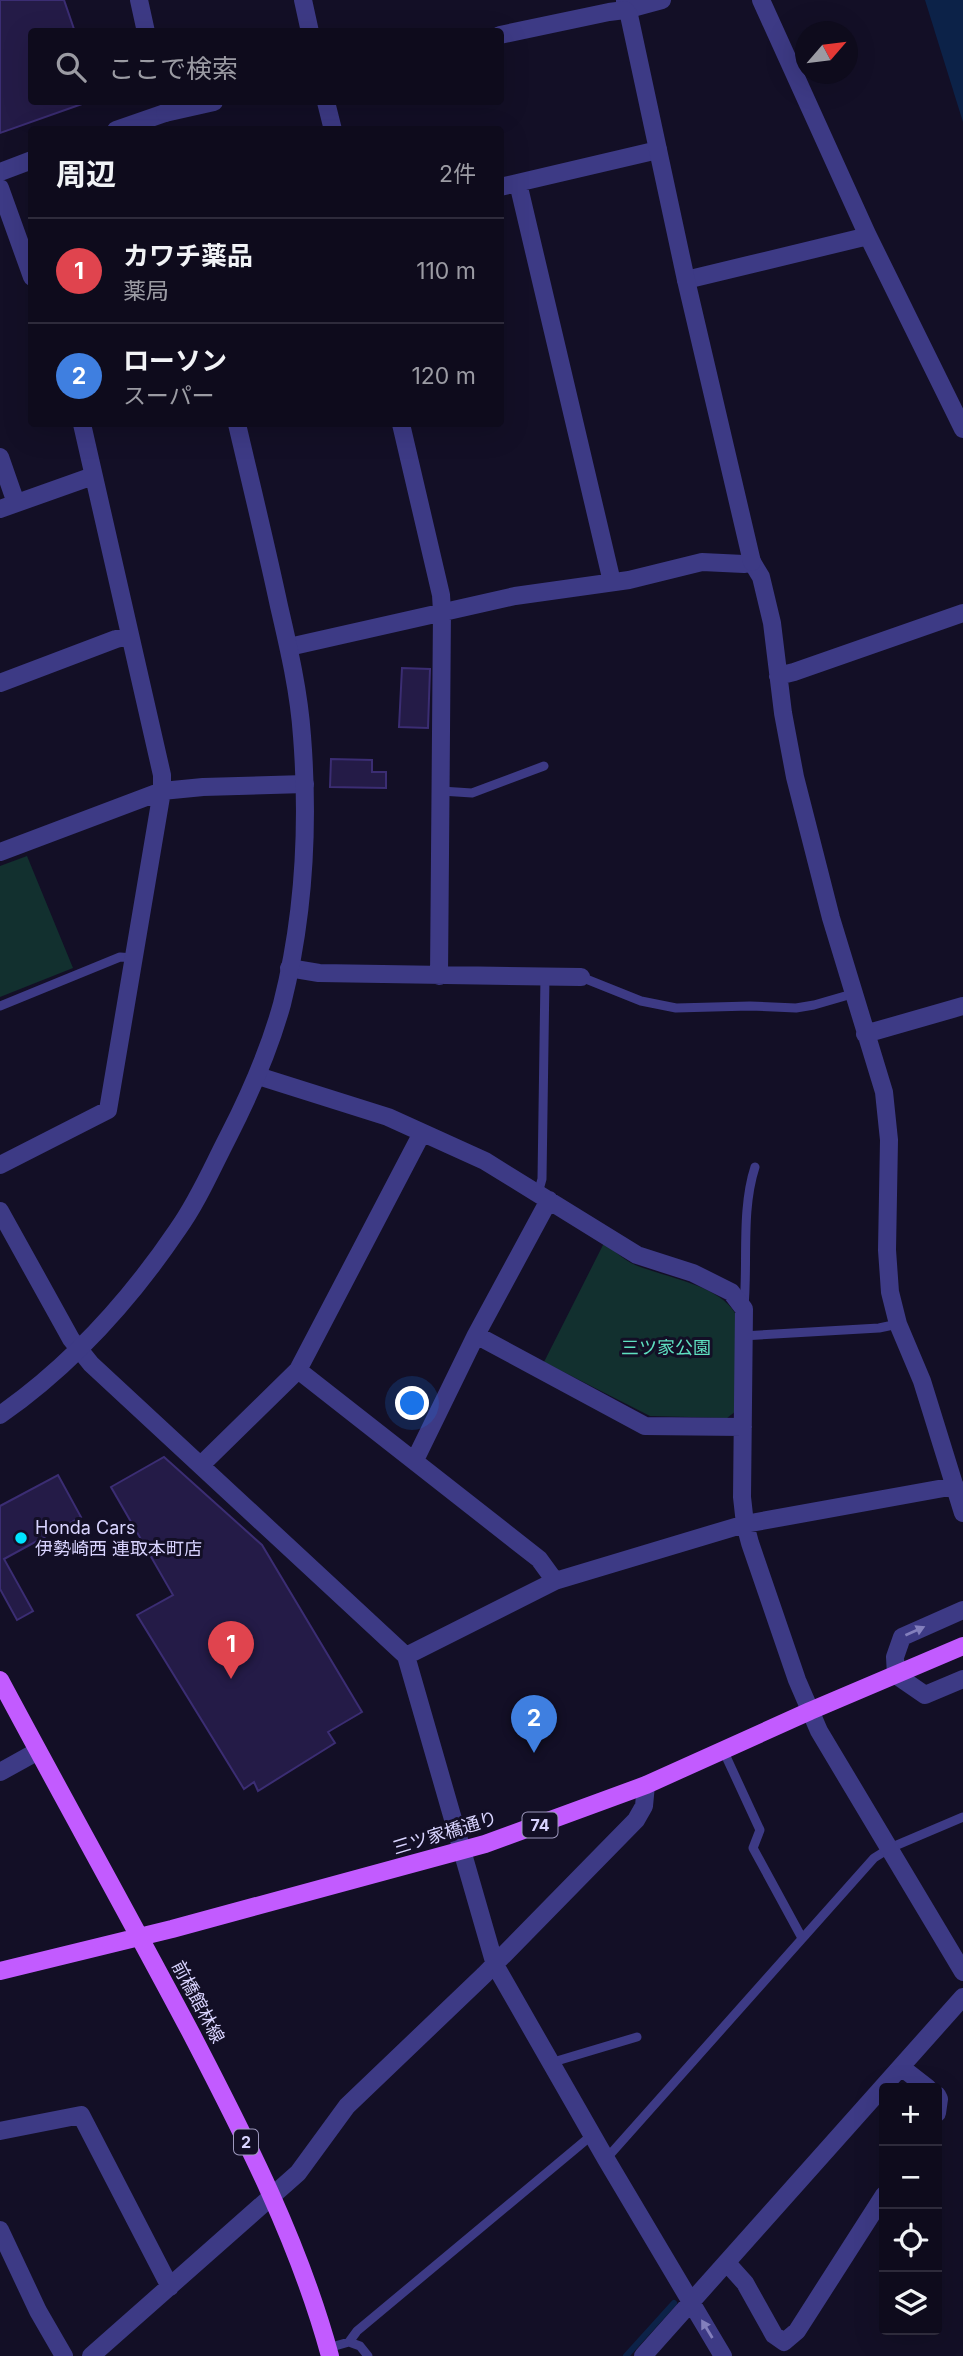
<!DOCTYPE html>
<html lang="ja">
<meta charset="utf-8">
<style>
body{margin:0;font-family:Inter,"Noto Sans JP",sans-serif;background:#1c1929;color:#f1f3f6}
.controls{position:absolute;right:21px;bottom:21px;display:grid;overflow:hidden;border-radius:7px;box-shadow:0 7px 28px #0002}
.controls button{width:63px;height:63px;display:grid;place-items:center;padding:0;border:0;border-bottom:2px solid #2e2b3b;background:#0e0b1c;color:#f1f3f6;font:35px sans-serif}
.compass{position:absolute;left:795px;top:21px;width:63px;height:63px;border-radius:50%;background:#0e0b1c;box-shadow:0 7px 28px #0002;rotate:62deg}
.you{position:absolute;left:413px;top:1404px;width:24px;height:24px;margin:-18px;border:5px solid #fff;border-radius:50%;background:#1a73e8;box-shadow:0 0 0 10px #1a73e833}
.badge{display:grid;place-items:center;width:46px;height:46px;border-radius:50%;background:#00e5ff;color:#fff;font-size:23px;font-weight:700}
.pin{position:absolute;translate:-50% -58px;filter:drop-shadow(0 2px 4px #0008)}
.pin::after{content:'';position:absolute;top:37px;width:24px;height:21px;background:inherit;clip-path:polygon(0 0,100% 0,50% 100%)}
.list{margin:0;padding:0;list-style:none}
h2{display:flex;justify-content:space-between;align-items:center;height:91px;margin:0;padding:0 28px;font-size:30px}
h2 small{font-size:23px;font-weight:400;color:#9b9ba3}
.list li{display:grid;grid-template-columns:46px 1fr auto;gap:21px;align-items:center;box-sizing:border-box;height:105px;padding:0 28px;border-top:2px solid #2e2b3b}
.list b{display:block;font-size:26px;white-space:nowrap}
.list p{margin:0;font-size:23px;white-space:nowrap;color:#9b9ba3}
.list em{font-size:23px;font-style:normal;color:#9b9ba3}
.icon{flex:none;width:38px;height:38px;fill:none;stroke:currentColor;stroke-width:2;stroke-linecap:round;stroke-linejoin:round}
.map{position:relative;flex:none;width:963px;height:2356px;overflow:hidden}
.search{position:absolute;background:#0e0b1c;box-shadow:0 7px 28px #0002;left:28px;top:28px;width:476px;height:77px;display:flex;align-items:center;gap:18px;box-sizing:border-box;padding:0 24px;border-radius:7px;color:#9b9ba3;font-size:26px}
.panel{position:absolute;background:#0e0b1c;box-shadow:0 7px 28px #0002;left:28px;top:126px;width:476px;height:301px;border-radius:7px}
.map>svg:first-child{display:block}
.green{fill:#12302f}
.water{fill:#0c2248}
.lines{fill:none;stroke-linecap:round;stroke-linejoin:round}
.stream{stroke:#0c2248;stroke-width:6}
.building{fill:#241b47;stroke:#3b2d73;stroke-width:2}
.service{stroke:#3d3a85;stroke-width:9}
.minor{stroke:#3d3a85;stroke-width:18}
.tertiary{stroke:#3d3a85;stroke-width:18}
.primary{stroke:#c25bff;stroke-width:18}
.oneway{fill:#837fbc}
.poi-dot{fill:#00e5ff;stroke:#130f26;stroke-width:2.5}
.labels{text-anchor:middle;stroke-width:6;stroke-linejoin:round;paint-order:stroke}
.shield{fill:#130f26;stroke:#9e99be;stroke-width:2}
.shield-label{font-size:16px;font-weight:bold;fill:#d9d4ff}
.park-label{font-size:18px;fill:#5fe0c0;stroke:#130f26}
.poi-label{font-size:18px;fill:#d9d4ff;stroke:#130f26;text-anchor:start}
.street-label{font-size:18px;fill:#d9d4ff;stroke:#130f26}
</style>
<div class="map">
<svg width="963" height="2356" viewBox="0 0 963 2356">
<rect width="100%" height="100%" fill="#130f26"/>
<path class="green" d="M 27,856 L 73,968 L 0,997 L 0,866 Z
M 604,1243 C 613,1250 622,1258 631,1263 C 660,1277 717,1283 735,1313 L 736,1411 L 727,1418 L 650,1416 L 544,1362 Z"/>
<path class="water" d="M 925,0 L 963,0 L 963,122 Z"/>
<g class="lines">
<path class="stream" d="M 626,2356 L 674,2303"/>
</g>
<path class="building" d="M 0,0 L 64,0 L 75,32 L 32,32 L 32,102 L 82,102 L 82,104 L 0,133 Z
M 402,668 L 430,669 L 428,728 L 399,727 Z
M 331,759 L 372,760 L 372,772 L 386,772 L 386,788 L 330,787 Z
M 164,1457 L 262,1545 L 362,1712 L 328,1732 L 335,1743 L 258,1791 L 254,1782 L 244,1789 L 137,1615 L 173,1595 L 111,1487 Z
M 58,1475 L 81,1517 L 4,1559 L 33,1611 L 17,1620 L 0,1589 L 0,1506 Z"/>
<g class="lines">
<path class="service" d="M 441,791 L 472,793 L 544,766
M 581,977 L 641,1001 L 676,1008 L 750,1006 L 796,1008 L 814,1005 L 852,994
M 0,1006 L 120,957 L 134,958
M 538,1193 L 542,1179 L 545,976
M 744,1307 C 748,1261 741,1210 755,1167
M 742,1336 L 879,1328 L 898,1324
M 723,1750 L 760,1830 L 753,1848 L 802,1938
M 550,2063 L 637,2037
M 606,2159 L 874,1858 L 890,1848 L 963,1817
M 349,2342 L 360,2346 L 368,2356
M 328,2348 L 349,2342 L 357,2331 L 592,2135"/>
<path class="minor" d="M 303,0 L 310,32
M 625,0 L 625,10 L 662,0
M 761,0 L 867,234 L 963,429
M 326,102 L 333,130
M 116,130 L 165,113
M 0,172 L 32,160
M 518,183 L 612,582
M 500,187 L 658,150
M 0,188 L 32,277
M 686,280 L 860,238 L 867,234
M 401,424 L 441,595 L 442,611 L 439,976
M 0,457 L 16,503
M 0,509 L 93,476
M 289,647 L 515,596 L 629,580 L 702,562 L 744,564 L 752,562 L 761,577 L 772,623 L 783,713 L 795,777 L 831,918 L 884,1092 L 889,1140 L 887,1250 L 890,1292 L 898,1324 L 922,1381 L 963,1513
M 778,676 L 794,672 L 963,613
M 0,683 L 116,639 L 130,636
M 0,852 L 162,791 L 203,787 L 305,784
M 289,968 L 319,973 L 581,977
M 865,1034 L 963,1006
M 258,1076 L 388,1117 L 485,1161 L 637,1255 L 693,1273 L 731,1292 L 744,1309 L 742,1497 L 745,1524 L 750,1543 L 797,1680 L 819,1731 L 963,1972
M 0,1165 L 108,1110 L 162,791 L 162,775 L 82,424
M 0,1211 L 71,1339 L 91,1364 L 406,1656 L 495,1965 L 606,2159 L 723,2356
M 476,1335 L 645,1426 L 743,1427
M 298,1370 L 539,1559 L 555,1581
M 415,1460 L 476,1335 L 549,1200
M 201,1465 L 298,1370 L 422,1133
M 963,1610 L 902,1637 L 895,1657 L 896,1675 L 925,1695 L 963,1679
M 406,1656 L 555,1581 L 745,1524 L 955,1486
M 0,1772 L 38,1751
M 901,2067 L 928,2088
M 937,2095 L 939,2099 L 937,2113
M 0,2131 L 81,2115 L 170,2287
M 0,2230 L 38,2311 L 64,2356
M 727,2263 L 745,2283 L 774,2335 L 784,2342 L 797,2331 L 884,2195
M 91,2356 L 298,2173 L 347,2106 L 484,1975 L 636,1820 L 644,1806 L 646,1785
M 643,2356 L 963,1997"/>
<path class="tertiary" d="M 139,0 L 146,32
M 500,35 L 609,12 L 625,10 L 629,15 L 686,280 L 752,562
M 165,113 L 214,102
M 0,1415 C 70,1366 130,1300 178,1229 C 198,1201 212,1168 228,1137 C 250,1094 269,1051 282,1004 C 304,917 309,826 302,736 C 299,692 289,649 279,606 C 266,545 251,484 237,424"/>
<path class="primary" d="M 0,1680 C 63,1798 129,1916 192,2035 C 246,2139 299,2242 330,2356
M 0,1971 L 172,1929 L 485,1844 L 646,1785 L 810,1711 L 963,1646"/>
</g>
<defs><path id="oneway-solid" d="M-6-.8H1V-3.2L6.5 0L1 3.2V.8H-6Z" transform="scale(1.75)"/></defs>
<g class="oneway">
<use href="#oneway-solid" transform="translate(915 1631) rotate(-24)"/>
<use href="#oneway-solid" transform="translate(707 2329) rotate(-121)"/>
</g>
<circle class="poi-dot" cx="21" cy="1538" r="7"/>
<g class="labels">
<g class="shield">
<rect x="522.5" y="1812.5" width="35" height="25" rx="5"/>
<rect x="234" y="2129.5" width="24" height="25" rx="5"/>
</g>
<g class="shield-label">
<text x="540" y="1831">74</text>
<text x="246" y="2148">2</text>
</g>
<g class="park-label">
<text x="666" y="1354">三ツ家公園</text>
</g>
<g class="poi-label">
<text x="35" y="1534">Honda Cars<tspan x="35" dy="21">伊勢崎西 連取本町店</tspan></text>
</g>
<g class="street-label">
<text transform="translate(445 1833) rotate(-17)" y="6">三ツ家橋通り</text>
<text transform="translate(198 2002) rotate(62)" y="6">前橋館林線</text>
</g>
</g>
</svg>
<div class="controls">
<button>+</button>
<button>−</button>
<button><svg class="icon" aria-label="locate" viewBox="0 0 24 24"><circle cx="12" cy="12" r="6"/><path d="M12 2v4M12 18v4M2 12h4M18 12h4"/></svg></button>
<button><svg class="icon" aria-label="layers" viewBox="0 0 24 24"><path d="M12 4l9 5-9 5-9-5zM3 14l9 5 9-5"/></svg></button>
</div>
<svg class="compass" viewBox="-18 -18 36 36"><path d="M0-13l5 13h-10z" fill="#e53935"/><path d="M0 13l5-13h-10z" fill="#9b9ba3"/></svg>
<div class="you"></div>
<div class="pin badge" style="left:231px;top:1679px;background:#e0444e">1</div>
<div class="pin badge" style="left:534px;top:1753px;background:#3f7fe0">2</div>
<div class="search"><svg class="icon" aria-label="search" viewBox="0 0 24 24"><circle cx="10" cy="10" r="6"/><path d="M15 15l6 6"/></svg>ここで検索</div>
<section class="panel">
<h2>周辺<small>2件</small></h2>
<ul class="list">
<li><span class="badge" style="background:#e0444e">1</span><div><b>カワチ薬品</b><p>薬局</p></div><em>110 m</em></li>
<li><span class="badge" style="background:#3f7fe0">2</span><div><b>ローソン</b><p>スーパー</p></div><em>120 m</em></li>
</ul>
</section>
</div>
